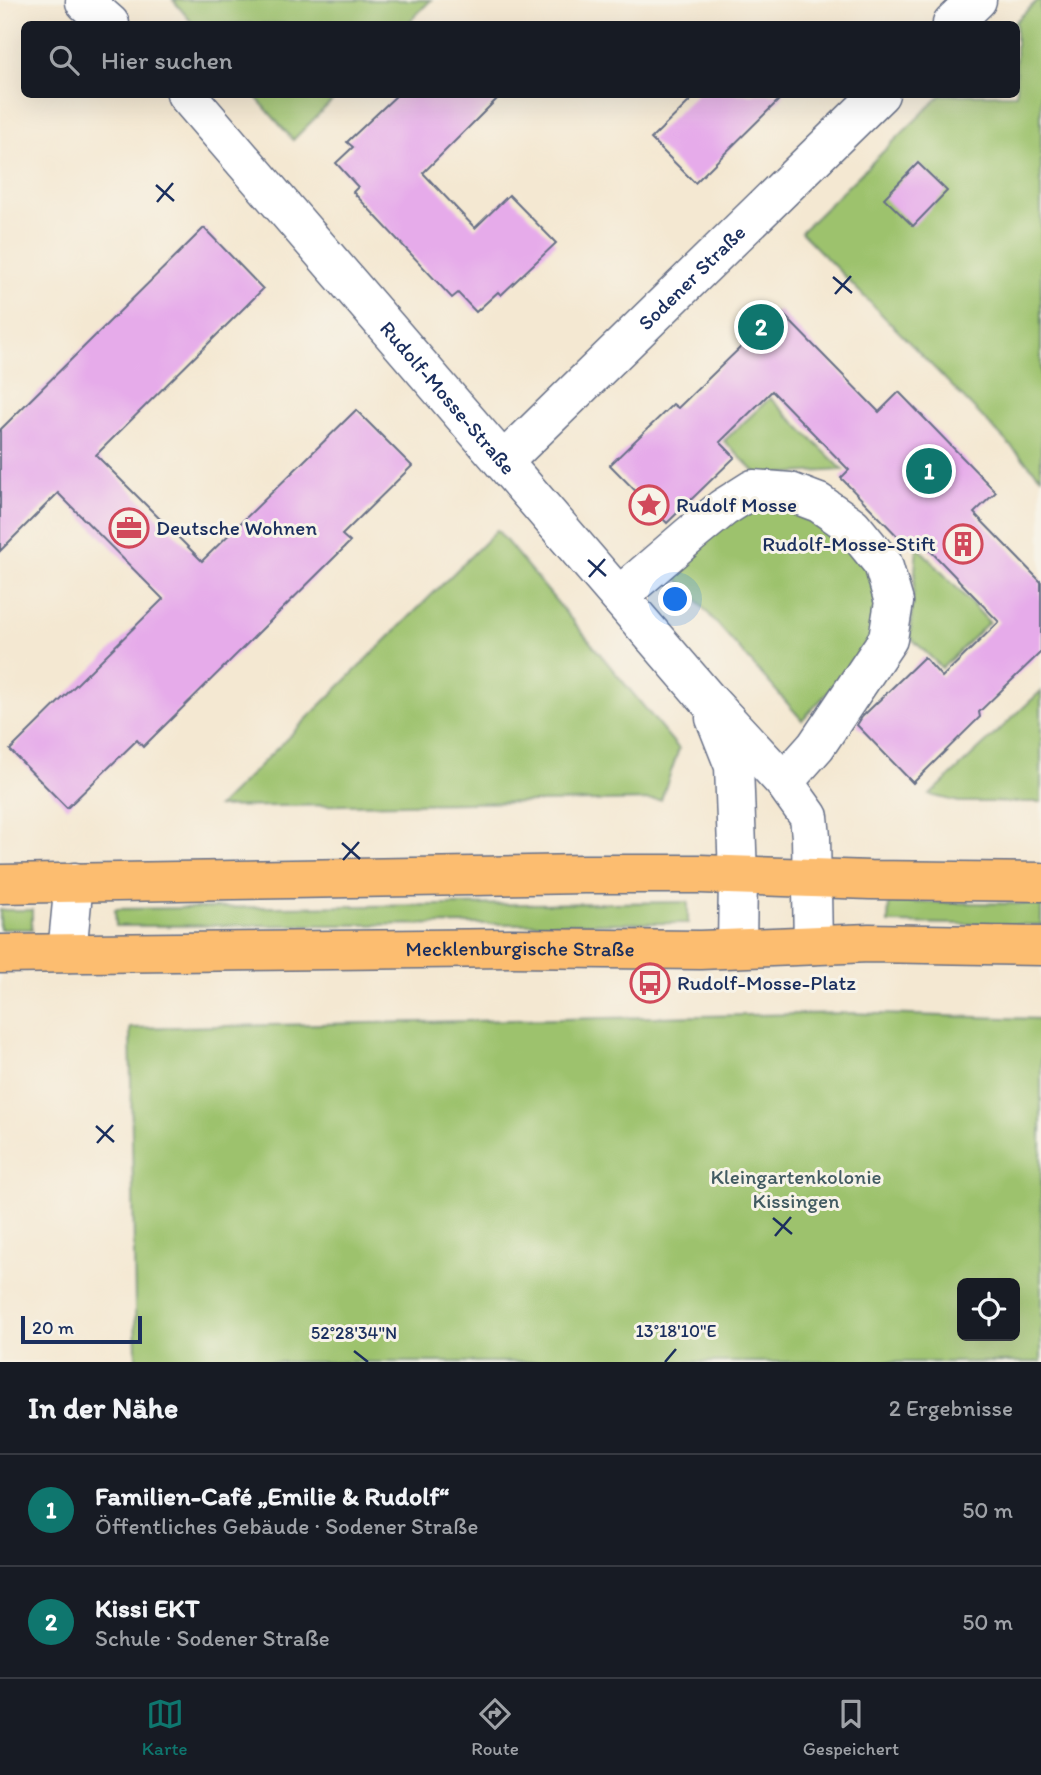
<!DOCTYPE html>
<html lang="de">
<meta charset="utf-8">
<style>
body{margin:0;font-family:Itim,sans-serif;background:#242831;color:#f1f3f6}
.controls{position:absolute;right:21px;bottom:21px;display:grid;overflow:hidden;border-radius:10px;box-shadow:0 7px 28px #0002}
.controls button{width:63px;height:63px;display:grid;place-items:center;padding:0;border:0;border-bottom:2px solid #363941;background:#171b24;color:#f1f3f6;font:35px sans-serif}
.scale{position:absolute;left:21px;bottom:18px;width:121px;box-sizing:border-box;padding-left:7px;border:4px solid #1b2f5e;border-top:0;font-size:19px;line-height:24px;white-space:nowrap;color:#1b2f5e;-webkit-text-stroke:5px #f7f3e8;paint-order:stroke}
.you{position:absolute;left:676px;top:600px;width:24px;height:24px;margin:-18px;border:5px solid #fff;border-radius:50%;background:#1a73e8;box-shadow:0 0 0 10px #1a73e833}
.badge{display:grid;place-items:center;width:46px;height:46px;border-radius:50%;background:#0f766e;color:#fff;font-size:23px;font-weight:700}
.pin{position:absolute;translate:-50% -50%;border:4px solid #fff;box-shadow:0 2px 7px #0006}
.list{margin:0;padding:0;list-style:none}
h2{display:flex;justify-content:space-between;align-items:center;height:91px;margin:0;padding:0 28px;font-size:30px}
h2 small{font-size:23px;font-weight:400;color:#9ea1a6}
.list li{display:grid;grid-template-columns:46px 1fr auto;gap:21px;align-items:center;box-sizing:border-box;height:112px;padding:0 28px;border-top:2px solid #363941}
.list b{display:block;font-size:26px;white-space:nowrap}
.list p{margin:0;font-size:23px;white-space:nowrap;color:#9ea1a6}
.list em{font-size:23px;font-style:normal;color:#9ea1a6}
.icon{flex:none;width:38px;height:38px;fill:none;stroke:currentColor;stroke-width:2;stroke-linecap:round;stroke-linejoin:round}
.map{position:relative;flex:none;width:1041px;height:1362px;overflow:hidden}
.search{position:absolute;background:#171b24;box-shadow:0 7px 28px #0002;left:21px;right:21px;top:21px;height:77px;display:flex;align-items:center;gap:18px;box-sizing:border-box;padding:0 24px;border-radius:10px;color:#9ea1a6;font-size:26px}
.sheet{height:315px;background:#171b24}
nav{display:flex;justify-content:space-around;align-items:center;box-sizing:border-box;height:98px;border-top:2px solid #363941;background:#171b24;font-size:19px;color:#9ea1a6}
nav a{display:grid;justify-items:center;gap:4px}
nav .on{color:#0f766e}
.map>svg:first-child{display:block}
.green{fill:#9dc26d;stroke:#5c7866;stroke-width:2;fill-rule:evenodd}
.building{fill:#e6abea}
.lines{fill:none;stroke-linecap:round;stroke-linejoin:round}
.minor-casing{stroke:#677087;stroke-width:41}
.major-casing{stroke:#677087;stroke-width:41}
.minor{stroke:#fff;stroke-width:38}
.major{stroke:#fcbd6f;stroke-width:38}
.ticks{fill:none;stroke:#1b2f5e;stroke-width:2.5}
.labels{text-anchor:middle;stroke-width:6;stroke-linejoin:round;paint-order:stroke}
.street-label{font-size:21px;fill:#1b2f5e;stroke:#f7f3e8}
.poi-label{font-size:21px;fill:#1b2f5e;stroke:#f7f3e8;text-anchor:start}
.park-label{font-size:21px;fill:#425b62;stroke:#f7f3e8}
.ticks-label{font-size:18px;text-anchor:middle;fill:#1b2f5e;stroke:#f7f3e8;stroke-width:6;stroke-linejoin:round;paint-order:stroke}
</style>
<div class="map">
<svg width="1041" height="1362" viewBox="0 0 1041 1362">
<rect width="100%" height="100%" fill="#f7f3e8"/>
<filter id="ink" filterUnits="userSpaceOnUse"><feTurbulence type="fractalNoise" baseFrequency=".0143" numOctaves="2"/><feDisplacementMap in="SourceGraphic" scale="14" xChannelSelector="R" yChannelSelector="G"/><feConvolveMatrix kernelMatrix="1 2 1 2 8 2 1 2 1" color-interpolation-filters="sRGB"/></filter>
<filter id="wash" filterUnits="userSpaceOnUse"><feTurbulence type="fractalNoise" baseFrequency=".00686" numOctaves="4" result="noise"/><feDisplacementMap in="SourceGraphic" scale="28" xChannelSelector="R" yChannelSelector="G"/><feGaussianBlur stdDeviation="1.57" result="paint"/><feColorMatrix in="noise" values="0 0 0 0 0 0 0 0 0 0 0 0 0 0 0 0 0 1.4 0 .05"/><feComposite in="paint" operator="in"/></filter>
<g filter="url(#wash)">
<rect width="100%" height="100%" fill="#f4e8d2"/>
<path class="green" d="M 173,0 L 431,0 L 407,24 L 193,24 Z
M 1038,0 L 1041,0 L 1041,477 L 801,232 L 941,95 L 1016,94 L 1016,24 L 1013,24 Z
M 254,95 L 338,95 L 293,140 Z
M 770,398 L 843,470 L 758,475 L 724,441 Z
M 752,503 L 804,505 L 871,569 L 883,596 L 865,653 L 802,720 L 668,568 Z
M 497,530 L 679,749 L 661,800 L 218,807 Z
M 917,546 L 989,622 L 942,668 L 910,637 Z
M 1041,691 L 1041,802 L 959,802 L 930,795 Z
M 688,902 L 688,923 L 116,926 L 115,909 Z
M 889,902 L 1041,904 L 1041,925 L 888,923 Z
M 0,910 L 32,910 L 32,929 L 0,929 Z
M 848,1013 L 1041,1019 L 1041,1362 L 136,1362 L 130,1028 ZM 962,1283 L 1015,1283 L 1015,1336 L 962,1336 Z"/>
<g id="blocks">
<path class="building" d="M 398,94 L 502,94 L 423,173 L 475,228 L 509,195 L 556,243 L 501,295 L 498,292 L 476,312 L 458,293 L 452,298 L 353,192 L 358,187 L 336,163 L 353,147 L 347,142 Z
M 697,94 L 785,94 L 695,183 L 651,139 Z
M 918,163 L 947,191 L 913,226 L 884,198 Z
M 204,228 L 263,289 L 96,455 L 202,561 L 356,410 L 412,466 L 342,535 L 350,542 L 143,747 L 137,740 L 67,808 L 10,750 L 163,599 L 58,493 L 0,551 L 0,430 Z
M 779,310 L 879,412 L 899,392 L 996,492 L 974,513 L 1041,582 L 1041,652 L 979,712 L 980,717 L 913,783 L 857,725 L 862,717 L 924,657 L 942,677 L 999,622 L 919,539 L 909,548 L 841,478 L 849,470 L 772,391 L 720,442 L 735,457 L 667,523 L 610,465 L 673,404 L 678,408 Z"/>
</g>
</g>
<g filter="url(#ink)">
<use href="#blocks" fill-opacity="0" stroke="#677087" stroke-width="2"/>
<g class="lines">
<g class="minor-casing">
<g id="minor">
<path d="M 85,2 L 110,24"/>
<path d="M 952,24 L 977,0"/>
<path id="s1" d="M 186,94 L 708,700 L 784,782 L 809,817 L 811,837 L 813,945"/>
<path id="s2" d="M 503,462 L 880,94"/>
<path d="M 619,596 L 690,535 L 723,508 L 753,489 L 790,492 L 819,503 L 852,526 L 883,564 L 894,602 L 888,639 L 816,746 L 784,782"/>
<path d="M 715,718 L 734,766 L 738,876 L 737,948"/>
<path d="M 67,953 L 74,882"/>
</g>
</g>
<g class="major-casing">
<g id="major">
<path d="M 0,884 L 584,874 L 700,874 L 870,880 L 1041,882"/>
<path id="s3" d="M 0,954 L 510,948 L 700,950 L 869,943 L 1041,946"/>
</g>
</g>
<use href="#minor" class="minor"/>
<use href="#major" class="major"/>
</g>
</g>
<path class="ticks" d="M 156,185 L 174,201M 157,202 L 173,183M 833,277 L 852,293M 835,294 L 851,276M 588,560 L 606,576M 589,577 L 605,559M 342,843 L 360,859M 343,860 L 359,842M 96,1126 L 114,1142M 97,1143 L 113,1125M 773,1218 L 792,1234M 775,1236 L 791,1217M 354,1351 L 368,1362M 665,1362 L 676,1349"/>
<defs>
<g id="sight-ring" transform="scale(2.0125)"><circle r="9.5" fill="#f7f3e8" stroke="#d1495b" stroke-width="1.5"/><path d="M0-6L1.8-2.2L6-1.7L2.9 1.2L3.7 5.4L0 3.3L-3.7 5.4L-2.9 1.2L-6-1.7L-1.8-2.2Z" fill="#d1495b"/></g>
<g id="office-ring" transform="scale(2.0125)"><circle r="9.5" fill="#f7f3e8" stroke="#d1495b" stroke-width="1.5"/><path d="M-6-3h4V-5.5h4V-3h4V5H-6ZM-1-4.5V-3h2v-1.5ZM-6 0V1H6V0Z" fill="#d1495b"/></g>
<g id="building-ring" transform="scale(2.0125)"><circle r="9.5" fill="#f7f3e8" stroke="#d1495b" stroke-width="1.5"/><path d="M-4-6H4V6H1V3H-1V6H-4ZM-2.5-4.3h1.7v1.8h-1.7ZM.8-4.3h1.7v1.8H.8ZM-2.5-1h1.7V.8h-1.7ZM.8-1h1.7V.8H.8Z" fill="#d1495b"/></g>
<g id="bus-ring" transform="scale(2.0125)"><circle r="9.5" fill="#f7f3e8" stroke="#d1495b" stroke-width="1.5"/><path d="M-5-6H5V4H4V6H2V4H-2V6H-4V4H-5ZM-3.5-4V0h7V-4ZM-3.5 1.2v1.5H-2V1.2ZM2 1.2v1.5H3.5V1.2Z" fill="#d1495b"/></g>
</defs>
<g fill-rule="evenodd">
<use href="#sight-ring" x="649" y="505"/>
<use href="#office-ring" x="129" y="528"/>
<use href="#building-ring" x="963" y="544"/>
<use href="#bus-ring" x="650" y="983"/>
</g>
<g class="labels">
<g class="street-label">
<text dy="7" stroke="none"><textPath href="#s2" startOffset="264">Sodener Straße</textPath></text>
<text dy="7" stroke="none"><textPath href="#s1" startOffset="401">Rudolf-Mosse-Straße</textPath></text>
<text dy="7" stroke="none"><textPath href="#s3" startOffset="520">Mecklenburgische Straße</textPath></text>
</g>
<g class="poi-label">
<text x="676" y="512">Rudolf Mosse</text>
<text x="156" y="535">Deutsche Wohnen</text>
<text x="936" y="551" text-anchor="end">Rudolf-Mosse-Stift</text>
<text x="677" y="990">Rudolf-Mosse-Platz</text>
</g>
<g class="park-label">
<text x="796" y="1184">Kleingartenkolonie<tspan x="796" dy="24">Kissingen</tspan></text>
</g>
</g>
<g class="ticks-label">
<text x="676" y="1337">13°18'10"E</text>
<text x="354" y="1339">52°28'34"N</text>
</g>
</svg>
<div class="controls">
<button><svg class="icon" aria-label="locate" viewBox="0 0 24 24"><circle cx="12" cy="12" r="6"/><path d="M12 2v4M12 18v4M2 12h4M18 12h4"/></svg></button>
</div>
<div class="scale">20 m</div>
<div class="you"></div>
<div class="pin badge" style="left:929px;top:471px">1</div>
<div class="pin badge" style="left:761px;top:327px">2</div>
<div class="search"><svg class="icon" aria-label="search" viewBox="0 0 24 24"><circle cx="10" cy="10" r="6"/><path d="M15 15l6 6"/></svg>Hier suchen</div>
</div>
<section class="sheet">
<h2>In der Nähe<small>2 Ergebnisse</small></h2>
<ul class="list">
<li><span class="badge">1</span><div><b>Familien-Café „Emilie &amp; Rudolf“</b><p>Öffentliches Gebäude · Sodener Straße</p></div><em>50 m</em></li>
<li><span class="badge">2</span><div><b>Kissi EKT</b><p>Schule · Sodener Straße</p></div><em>50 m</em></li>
</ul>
</section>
<nav>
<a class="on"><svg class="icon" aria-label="map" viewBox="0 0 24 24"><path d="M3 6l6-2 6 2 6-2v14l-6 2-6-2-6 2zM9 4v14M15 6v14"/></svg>Karte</a>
<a><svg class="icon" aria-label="directions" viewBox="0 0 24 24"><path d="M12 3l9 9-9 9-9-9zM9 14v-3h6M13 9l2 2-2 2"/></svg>Route</a>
<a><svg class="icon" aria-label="saved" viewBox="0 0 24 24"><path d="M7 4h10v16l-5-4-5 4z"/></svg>Gespeichert</a>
</nav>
